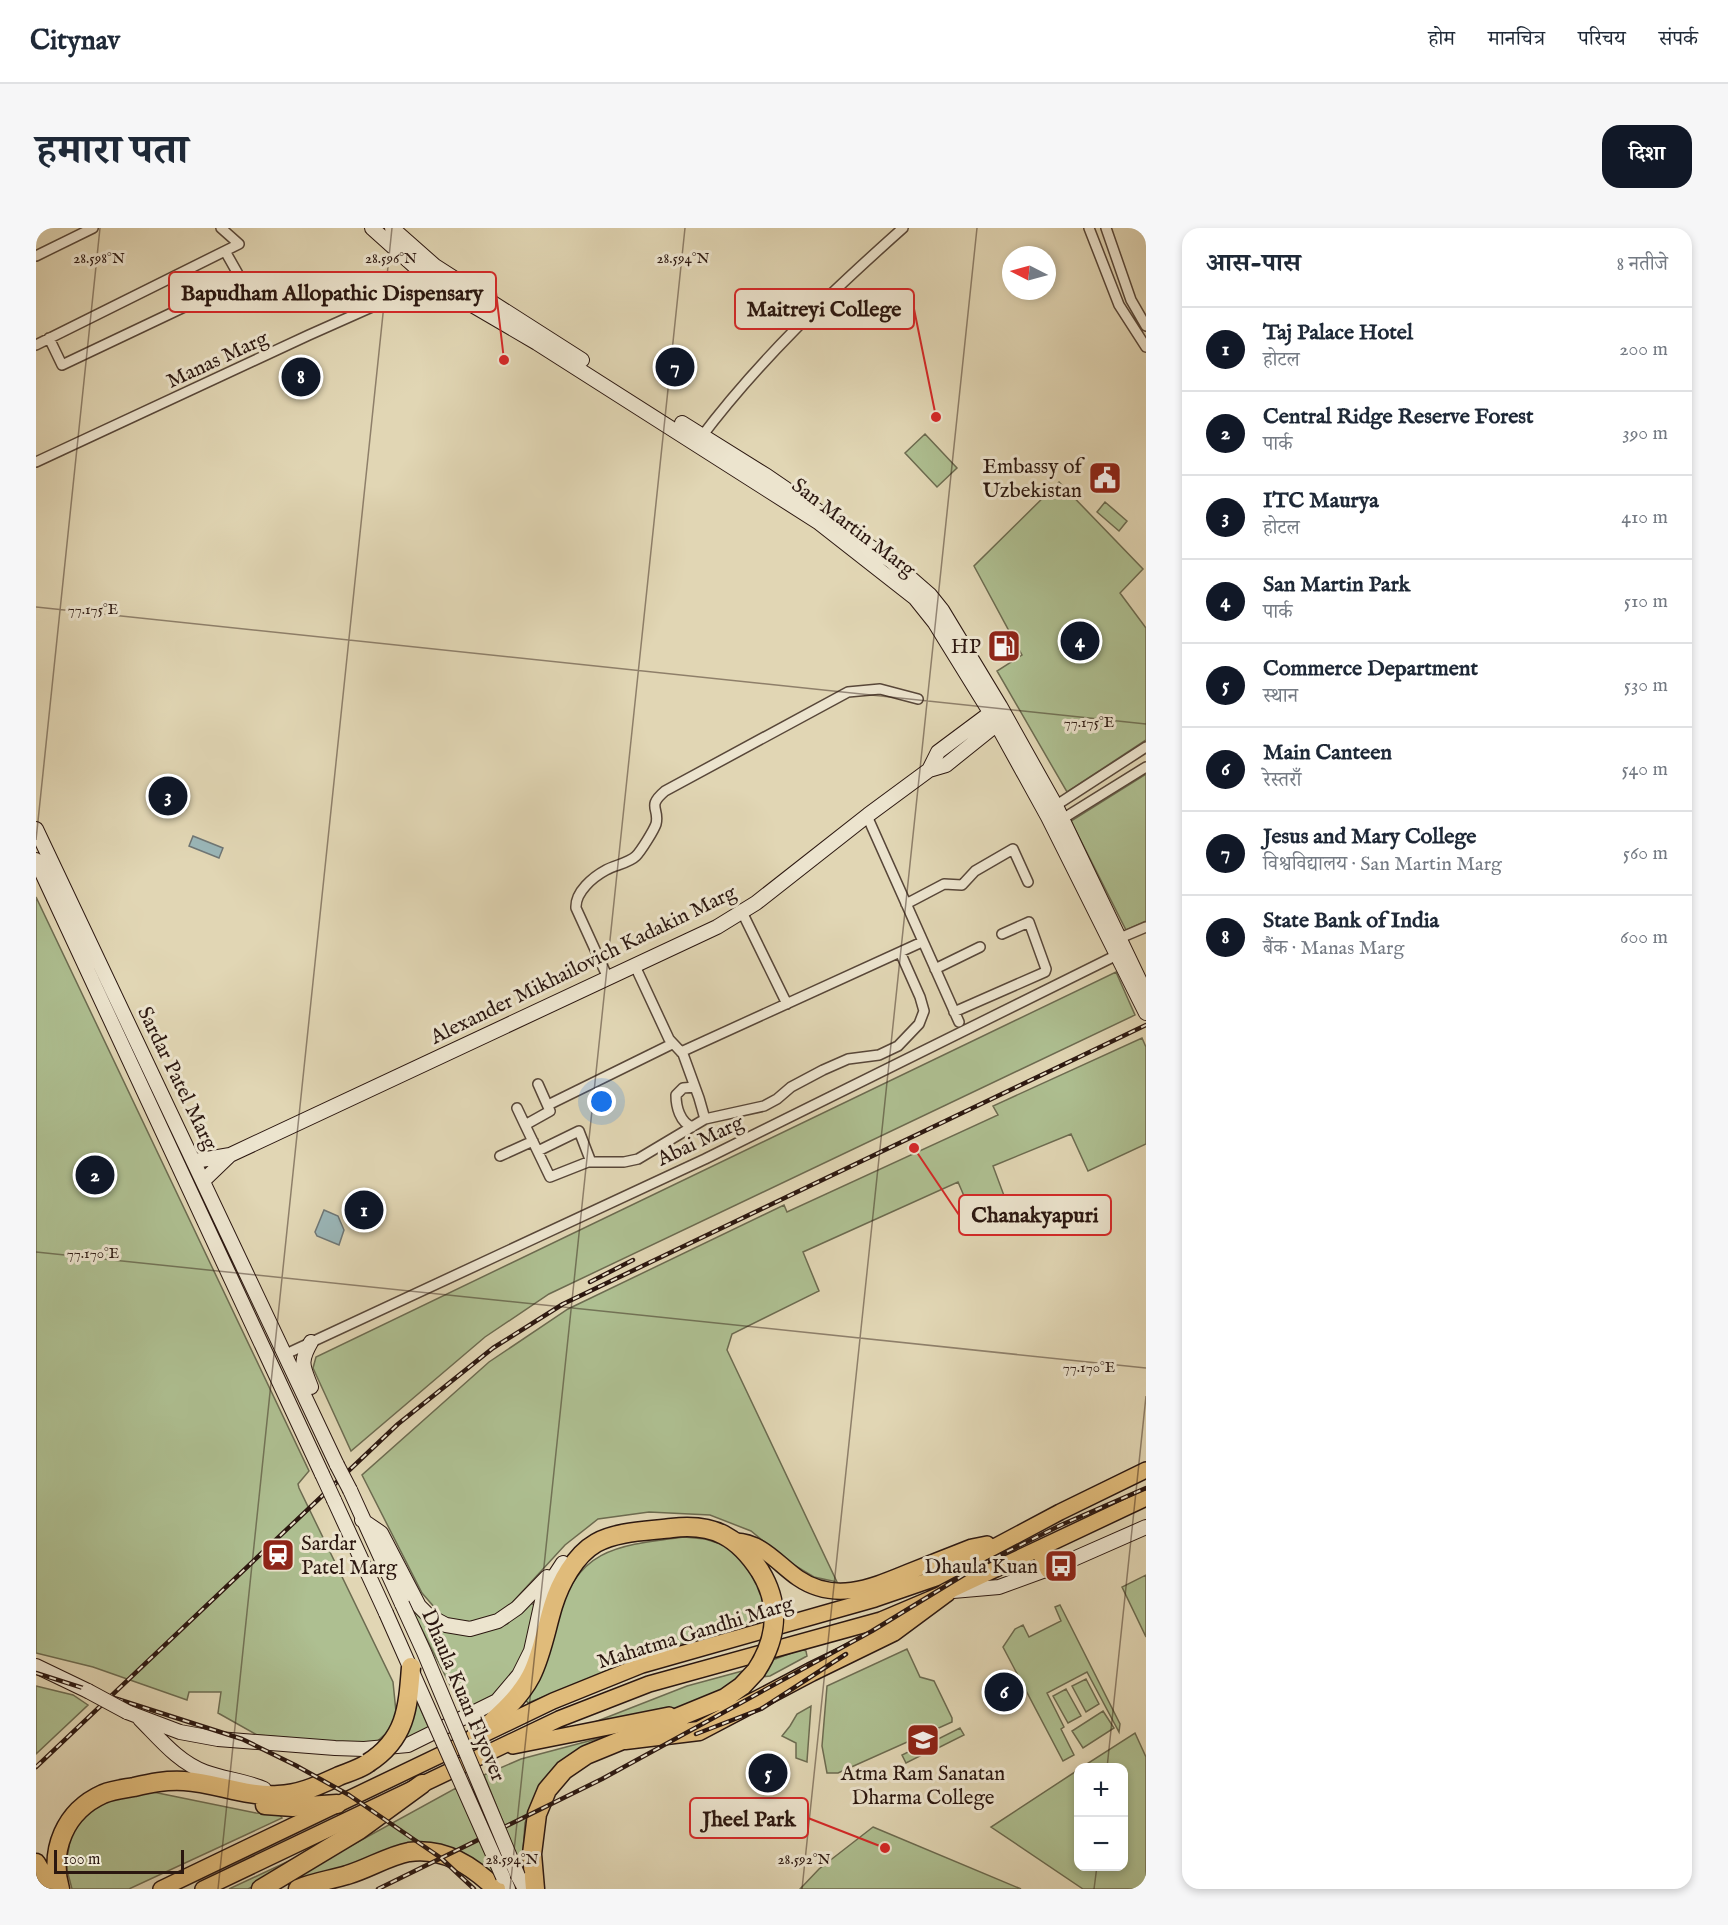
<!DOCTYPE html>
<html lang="hi">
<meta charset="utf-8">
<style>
body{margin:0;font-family:"IM FELL English","Noto Serif Devanagari",serif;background:#f6f6f7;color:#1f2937}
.controls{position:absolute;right:18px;bottom:18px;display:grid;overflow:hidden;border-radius:12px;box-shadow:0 3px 9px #0003}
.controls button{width:54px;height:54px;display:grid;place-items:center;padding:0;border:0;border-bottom:2px solid #e0e1e3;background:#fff;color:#1f2937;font:30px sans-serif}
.compass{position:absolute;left:966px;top:18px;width:54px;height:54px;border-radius:50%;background:#fff;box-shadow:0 3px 9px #0003;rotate:276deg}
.scale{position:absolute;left:18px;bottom:15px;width:130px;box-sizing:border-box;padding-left:6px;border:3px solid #2b1710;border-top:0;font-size:16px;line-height:21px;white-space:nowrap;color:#2b1710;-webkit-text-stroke:4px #ece4ce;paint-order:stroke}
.you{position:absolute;left:566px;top:874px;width:21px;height:21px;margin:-15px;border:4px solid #fff;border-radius:50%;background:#1a73e8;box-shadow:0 0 0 9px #1a73e833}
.badge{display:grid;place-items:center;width:39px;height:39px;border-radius:50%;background:#111827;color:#fff;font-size:20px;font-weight:700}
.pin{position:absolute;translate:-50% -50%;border:3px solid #fff;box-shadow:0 2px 6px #0006}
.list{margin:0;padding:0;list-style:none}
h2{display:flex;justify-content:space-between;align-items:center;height:78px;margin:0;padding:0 24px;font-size:26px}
h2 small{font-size:20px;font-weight:400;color:#747a83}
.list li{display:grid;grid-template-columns:39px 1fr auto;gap:18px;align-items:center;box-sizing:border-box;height:84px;padding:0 24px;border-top:2px solid #e0e1e3}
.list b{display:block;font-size:22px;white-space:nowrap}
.list p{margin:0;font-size:20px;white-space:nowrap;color:#747a83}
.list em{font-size:20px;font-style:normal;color:#747a83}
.map{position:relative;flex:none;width:1110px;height:1661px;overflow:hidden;border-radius:18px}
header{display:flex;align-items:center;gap:36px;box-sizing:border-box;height:84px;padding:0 30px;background:#fff;border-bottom:2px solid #e0e1e3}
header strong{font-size:28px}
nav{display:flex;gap:33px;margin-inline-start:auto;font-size:21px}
.intro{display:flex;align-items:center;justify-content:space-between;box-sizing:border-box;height:144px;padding:0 36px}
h1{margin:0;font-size:42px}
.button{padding:15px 27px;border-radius:18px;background:#111827;color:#fff;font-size:21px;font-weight:700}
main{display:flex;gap:36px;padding:0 36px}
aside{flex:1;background:#fff;border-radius:18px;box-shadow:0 3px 9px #0003}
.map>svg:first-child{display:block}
.green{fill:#aebf91;stroke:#6c6b50;stroke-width:1.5}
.water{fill:#9ab6b8;stroke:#6e7675;stroke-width:1.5}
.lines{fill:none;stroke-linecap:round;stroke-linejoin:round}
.street-casing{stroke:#584739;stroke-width:12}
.secondary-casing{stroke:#2b1710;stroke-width:16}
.primary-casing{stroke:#2b1710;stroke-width:18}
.highway-casing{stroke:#2b1710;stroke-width:21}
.street{stroke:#ece4ce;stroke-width:9}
.secondary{stroke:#ece4ce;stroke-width:14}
.primary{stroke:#e0bb7a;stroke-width:15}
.highway{stroke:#e0bb7a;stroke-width:18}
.rail-casing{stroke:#2b1710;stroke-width:4.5}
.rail{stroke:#ece4ce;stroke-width:2;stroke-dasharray:7;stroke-linecap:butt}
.secondary-bridge-casing{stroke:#2b1710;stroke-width:16;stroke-linecap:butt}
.highway-bridge-casing{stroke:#2b1710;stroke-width:21;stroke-linecap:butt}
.secondary-bridge{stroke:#ece4ce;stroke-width:14}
.highway-bridge{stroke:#e0bb7a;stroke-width:18}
.ticks{fill:none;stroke:#2b1710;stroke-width:1.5;stroke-opacity:0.45}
.labels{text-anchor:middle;stroke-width:6;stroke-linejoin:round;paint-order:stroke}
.street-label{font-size:21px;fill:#2b1710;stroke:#ece4ce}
.poi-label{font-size:21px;fill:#2b1710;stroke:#ece4ce;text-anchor:end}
.ticks-label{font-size:15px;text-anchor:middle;fill:#2b1710;stroke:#ece4ce;stroke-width:6;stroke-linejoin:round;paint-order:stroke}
.leader{fill:none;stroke:#d62828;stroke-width:2}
.callout-dot{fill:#d62828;stroke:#ece4ce;stroke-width:2}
.callout{fill:#ece4ce;stroke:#d62828;stroke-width:2}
.callout-label{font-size:22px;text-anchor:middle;font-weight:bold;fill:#2b1710}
</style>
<header>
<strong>Citynav</strong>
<nav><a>होम</a><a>मानचित्र</a><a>परिचय</a><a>संपर्क</a></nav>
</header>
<div class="intro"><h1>हमारा पता</h1><a class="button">दिशा</a></div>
<main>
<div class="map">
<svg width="1110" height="1661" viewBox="0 0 1110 1661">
<rect width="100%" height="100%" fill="#e1d6b4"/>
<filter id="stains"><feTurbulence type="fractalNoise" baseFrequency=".00333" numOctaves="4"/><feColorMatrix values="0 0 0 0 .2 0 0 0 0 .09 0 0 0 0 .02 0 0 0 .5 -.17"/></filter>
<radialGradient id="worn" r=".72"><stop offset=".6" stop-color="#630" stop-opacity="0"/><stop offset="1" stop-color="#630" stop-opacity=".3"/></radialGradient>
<path class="green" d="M 889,206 L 921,240 L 901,259 L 869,225 Z
M 1023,254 L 1107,341 L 1084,365 L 1110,400 L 1110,512 L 1031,564 L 961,443 L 986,427 L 938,338 Z
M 1069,274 L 1091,293 L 1083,303 L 1061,284 Z
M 1110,546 L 1110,693 L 1090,702 L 1035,593 Z
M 0,669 L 273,1243 L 262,1256 L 263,1260 L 357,1454 L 360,1484 L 355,1501 L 337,1517 L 221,1507 L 182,1485 L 185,1464 L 153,1464 L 151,1472 L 57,1439 L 0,1425 Z
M 1080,744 L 1099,787 L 513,1066 L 449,1109 L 315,1223 L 277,1140 L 280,1129 Z
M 1106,810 L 1110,819 L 1110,916 L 1052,943 L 1035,906 L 957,938 L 973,981 L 940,996 L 922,954 L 767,1024 L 783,1063 L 696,1106 L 691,1122 L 801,1354 L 778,1349 L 753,1334 L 715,1303 L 674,1287 L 613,1284 L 562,1291 L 529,1317 L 473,1378 L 450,1393 L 424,1394 L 406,1388 L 386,1365 L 326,1247 L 453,1134 L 532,1081 L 748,977 L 751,984 L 962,887 L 957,878 Z
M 339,1308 L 387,1386 L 449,1403 L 471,1396 L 494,1375 L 499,1377 L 488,1431 L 467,1462 L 428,1485 Z
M 648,1309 L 669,1311 L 688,1317 L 715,1336 L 733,1390 L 624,1422 L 492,1475 L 489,1471 C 509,1443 514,1423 522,1391 C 540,1319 585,1317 648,1309 Z
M 1110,1347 L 1110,1409 L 1086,1359 Z
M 1024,1377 L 1084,1496 L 1083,1504 L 1051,1444 L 1011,1465 L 1028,1499 L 1025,1501 L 1038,1527 L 1027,1533 L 967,1419 L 979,1401 L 987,1397 L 993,1409 L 1025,1393 L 1019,1379 Z
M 766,1421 L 770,1423 L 771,1428 L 734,1448 L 725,1449 L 650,1478 L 523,1508 L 651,1458 L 710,1442 Z
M 871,1421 L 884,1449 L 898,1453 L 916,1490 L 916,1494 L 802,1545 L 791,1545 L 786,1518 L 791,1458 Z
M 1050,1451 L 1063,1476 L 1050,1484 L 1036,1458 Z
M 0,1458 L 37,1467 L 52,1477 L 0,1526 Z
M 1030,1461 L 1045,1488 L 1032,1495 L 1017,1468 Z
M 377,1464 L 394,1503 L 362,1513 Z
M 775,1478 L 771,1533 L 771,1534 L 760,1530 L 760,1515 L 746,1508 L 754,1498 L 761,1486 Z
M 1067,1483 L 1078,1500 L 1047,1520 L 1036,1503 Z
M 924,1500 L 928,1507 L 902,1520 L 898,1513 Z
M 1099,1505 L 1110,1529 L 1110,1661 L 1047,1661 L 955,1599 L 1042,1542 L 1042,1638 L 1088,1638 L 1088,1540 L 1046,1539 Z
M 579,1506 L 497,1574 L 489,1595 L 487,1623 L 494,1661 L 448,1547 L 485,1531 Z
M 892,1514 L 896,1522 L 870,1535 L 866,1527 Z
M 420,1560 L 463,1654 L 449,1642 L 346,1625 L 262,1655 L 258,1649 Z
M 117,1564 L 220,1585 L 243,1586 L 246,1590 L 93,1661 L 36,1661 L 31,1642 L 31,1630 L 35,1607 L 41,1595 L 72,1569 Z
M 837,1599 L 985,1661 L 764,1661 L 783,1641 Z
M 255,1632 L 257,1637 L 212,1661 L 193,1661 Z"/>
<path class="water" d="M 157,608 L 187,620 L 183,630 L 153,618 Z
M 288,982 L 302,988 L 308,1002 L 303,1017 L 281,1008 L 279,1004 Z"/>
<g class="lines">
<g class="street-casing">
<path id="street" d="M 1053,0 L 1083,77 L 1110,119
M 1070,0 L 1095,72 L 1110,98
M 0,28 L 57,0
M 13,110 L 26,137 L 201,54 L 202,46 L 189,23
M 0,117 L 203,16 L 185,0
M 663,212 C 722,133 794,65 867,0
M 0,234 L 273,107 L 399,51
M 1016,580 L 1110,519
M 831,588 L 923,794
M 1023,593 L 1110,539
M 870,676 L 908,656 L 926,657 L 939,643 L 977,621 L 992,654
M 706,684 L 751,776
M 1084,710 L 1110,699
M 899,741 L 944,719
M 572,750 L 540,680 C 539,664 557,649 570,642 C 579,637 593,635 600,628 C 605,623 618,602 620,596 C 624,580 610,579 629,563 L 812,464 L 844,461 L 882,471
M 918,784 L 1009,744 L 1010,741 L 993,694 L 966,706
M 645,824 L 886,714
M 502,856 L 514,883 L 489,897 L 514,949 L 552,934 L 588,934 L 602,931 L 669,891 L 663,870 L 647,826 L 633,811 L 599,738
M 512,877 L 636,816
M 481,880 L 489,897
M 669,891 L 728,878 L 741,871 L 755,859 L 787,842 L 812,831 L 843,827 L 862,818 L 883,796 L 888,783 L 884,769 L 864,724
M 656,899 C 644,894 640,879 640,867 L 647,860 L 659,859
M 502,923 L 543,903 L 555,934
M 464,928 L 497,913
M 250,1126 L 669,931 L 1085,725"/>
</g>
<g class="secondary-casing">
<path id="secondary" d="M 336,0 L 395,53 L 501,115 L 782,294 L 879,370 L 899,395 L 954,484 L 1012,589 L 1110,785
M 356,0 L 399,38 L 546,132
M 646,195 L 731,248 L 855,333 L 894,367 L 906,382 L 964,478 L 1020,578 L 1110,766
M 893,542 L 902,524 L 961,480
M 0,601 L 301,1237
M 0,632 L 286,1246
M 159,933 L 194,927 L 681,699 L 720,675 L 832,587 L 893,542 L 910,537 L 966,492
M 168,952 L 194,927
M 275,1159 C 267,1138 263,1135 275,1114
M 314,1262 L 366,1376
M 298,1272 L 350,1385
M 326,1292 L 345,1305 L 383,1378 L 393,1388 L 410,1397 L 434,1401 L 462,1393 L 481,1380 L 511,1349
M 917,1363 L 963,1359 L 1026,1336 L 1110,1299
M 0,1438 L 52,1463
M 91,1484 L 144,1504 L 182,1511 L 299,1520 L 328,1521 L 372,1517 L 461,1473 L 483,1447 L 495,1423 L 508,1364 L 527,1335
M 104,1491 C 124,1511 142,1534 169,1544 C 188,1551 210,1553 228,1561
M 482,1648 L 489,1661
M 467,1649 L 472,1661"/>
</g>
<g class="primary-casing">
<path id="primary" d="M 700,1313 C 726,1314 742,1336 762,1350 C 800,1376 838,1358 875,1343 C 895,1335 916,1327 936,1319 L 951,1316
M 1002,1321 L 1012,1342
M 477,1518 L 633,1487
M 125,1661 L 517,1473 L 606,1437 L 839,1371 L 900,1350 L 1024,1284 L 1110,1242
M 167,1661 L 523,1491 L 613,1456 L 845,1392 L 911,1364 L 1110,1270"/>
</g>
<g class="highway-casing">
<path id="highway" d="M 437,1511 C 458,1492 482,1473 495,1448 C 506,1426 510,1401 517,1378 C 524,1355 539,1327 560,1315 C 581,1303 613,1303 636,1300 C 678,1295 702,1309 724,1343
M 589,1512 L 663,1503 L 775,1444 L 857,1404 L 911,1364
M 229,1577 L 257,1579 L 301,1576
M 0,1635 L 15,1661
M 24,1661 C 13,1622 29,1583 67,1566 C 77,1562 87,1561 98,1559 C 115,1555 129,1552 148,1553 C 180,1555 210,1569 242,1567 C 265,1566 283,1557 303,1548 C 313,1544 324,1541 332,1535
M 225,1661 L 323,1602 L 386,1556
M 262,1661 C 278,1654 295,1652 311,1647 C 332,1641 352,1628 373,1624 C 407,1619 437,1638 460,1661
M 499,1661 L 496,1626 L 501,1586 L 511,1562 L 528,1542 L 550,1527 L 689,1470 L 706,1458 L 720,1443"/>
</g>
<use href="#street" class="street"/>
<use href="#secondary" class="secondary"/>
<use href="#primary" class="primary"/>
<use href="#highway" class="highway"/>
<g class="rail-casing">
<path id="rail" d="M 554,1054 L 597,1032
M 0,1445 L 206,1511 L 259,1537 L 313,1567 L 405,1630 L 438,1661
M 660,1506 L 725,1481 L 810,1426
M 0,1539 L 362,1196 L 457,1120 L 527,1076 L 1110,797
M 342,1661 L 566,1551 L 836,1403 L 944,1337 L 1025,1297 L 1110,1260"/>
</g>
<use href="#rail" class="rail"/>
<g class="secondary-bridge-casing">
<path id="secondary-bridge" d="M 301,1237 L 314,1262
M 286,1246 L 298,1272
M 366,1376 L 388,1424 L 482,1648
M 350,1385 L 467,1649
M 52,1463 L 91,1484"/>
</g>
<g class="highway-bridge-casing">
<path id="highway-bridge" d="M 720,1443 C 741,1411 745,1377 724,1343
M 332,1535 C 370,1511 372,1480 375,1439"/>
</g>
<use href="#secondary-bridge" class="secondary-bridge"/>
<use href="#highway-bridge" class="highway-bridge"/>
</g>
<path class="ticks" d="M 0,379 L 1110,496M 0,612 L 64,0M 0,1024 L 1110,1140M 1071,1540 L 1110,1168M 182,1661 L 356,0M 474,1661 L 649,0M 766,1661 L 941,0M 1058,1661 L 1061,1638"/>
<defs>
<g id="civic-square" transform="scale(1.725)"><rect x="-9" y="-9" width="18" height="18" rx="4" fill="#8f2418" stroke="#ece4ce"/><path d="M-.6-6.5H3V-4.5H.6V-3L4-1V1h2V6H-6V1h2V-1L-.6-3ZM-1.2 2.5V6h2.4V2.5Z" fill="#fff"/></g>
<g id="fuel-square" transform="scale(1.725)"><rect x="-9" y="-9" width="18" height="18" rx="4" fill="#8f2418" stroke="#ece4ce"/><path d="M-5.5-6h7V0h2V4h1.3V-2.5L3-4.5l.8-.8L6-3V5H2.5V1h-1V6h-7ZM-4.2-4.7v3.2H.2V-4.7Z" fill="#fff"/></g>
<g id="station-square" transform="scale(1.725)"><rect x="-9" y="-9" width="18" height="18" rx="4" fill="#8f2418" stroke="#ece4ce"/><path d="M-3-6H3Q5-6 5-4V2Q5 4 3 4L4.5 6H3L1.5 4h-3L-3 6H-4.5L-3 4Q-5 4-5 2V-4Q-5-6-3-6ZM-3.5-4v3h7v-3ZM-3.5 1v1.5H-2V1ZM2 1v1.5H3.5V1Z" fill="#fff"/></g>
<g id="bus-square" transform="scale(1.725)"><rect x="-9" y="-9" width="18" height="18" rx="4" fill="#8f2418" stroke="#ece4ce"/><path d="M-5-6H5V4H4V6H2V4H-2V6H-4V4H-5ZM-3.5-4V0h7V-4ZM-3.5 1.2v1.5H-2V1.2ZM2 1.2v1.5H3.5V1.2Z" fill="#fff"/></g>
<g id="university-square" transform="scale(1.725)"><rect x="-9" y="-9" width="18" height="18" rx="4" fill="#8f2418" stroke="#ece4ce"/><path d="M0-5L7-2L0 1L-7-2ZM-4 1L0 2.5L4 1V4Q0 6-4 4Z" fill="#fff"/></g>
</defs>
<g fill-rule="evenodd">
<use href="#civic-square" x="1069" y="250"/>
<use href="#fuel-square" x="968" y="418"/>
<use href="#station-square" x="242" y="1327"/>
<use href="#bus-square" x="1025" y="1338"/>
<use href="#university-square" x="887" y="1512"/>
</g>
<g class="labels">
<g class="street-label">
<text transform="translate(181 131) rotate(-25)" y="7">Manas Marg</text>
<text transform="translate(818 299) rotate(37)" y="7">San Martin Marg</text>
<text transform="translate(547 736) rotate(-26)" y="7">Alexander Mikhailovich Kadakin Marg</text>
<text transform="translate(142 850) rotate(64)" y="7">Sardar Patel Marg</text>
<text transform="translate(664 912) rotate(-25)" y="7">Abai Marg</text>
<text transform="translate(659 1404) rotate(-17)" y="7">Mahatma Gandhi Marg</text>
<text transform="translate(428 1467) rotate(67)" y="7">Dhaula Kuan Flyover</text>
</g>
<g class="poi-label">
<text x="1046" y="245">Embassy of<tspan x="1046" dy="24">Uzbekistan</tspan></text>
<text x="945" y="425">HP</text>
<text x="265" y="1322" text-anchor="start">Sardar<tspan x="265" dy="24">Patel Marg</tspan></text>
<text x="1002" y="1345">Dhaula Kuan</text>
<text x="887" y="1552" text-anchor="middle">Atma Ram Sanatan<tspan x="887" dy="24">Dharma College</tspan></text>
</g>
</g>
<g class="ticks-label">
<text x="63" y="35">28.598°N</text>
<text x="355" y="35">28.596°N</text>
<text x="647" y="35">28.594°N</text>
<text x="57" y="386">77.175°E</text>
<text x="1053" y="499">77.175°E</text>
<text x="57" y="1030">77.170°E</text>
<text x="1053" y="1144">77.170°E</text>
<text x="476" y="1636">28.594°N</text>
<text x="768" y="1636">28.592°N</text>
</g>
<path class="leader" d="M468 132L460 64M900 189L878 81M878 920L923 987M849 1620L772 1590"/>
<g class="callout-dot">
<circle cx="468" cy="132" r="6"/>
<circle cx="900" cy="189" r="6"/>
<circle cx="878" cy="920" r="6"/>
<circle cx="849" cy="1620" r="6"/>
</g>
<g class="callout">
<rect x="133" y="44" width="327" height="40" rx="6"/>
<rect x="699" y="61" width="179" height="40" rx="6"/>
<rect x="923" y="967" width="152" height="40" rx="6"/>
<rect x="654" y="1570" width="118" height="40" rx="6"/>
</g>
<g class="callout-label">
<text x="296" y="72">Bapudham Allopathic Dispensary</text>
<text x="788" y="88">Maitreyi College</text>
<text x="999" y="994">Chanakyapuri</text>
<text x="713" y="1598">Jheel Park</text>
</g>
<rect width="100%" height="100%" filter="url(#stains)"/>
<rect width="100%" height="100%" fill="url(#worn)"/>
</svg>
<div class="controls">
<button>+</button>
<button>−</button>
</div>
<svg class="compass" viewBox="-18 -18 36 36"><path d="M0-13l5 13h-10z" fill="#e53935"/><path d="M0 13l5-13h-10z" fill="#747a83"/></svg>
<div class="scale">100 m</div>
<div class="you"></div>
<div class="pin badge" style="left:328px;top:982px">1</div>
<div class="pin badge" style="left:59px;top:947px">2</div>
<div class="pin badge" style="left:132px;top:568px">3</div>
<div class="pin badge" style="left:1044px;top:413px">4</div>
<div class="pin badge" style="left:732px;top:1545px">5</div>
<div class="pin badge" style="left:968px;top:1464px">6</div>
<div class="pin badge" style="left:639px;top:139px">7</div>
<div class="pin badge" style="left:265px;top:149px">8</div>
</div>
<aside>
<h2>आस-पास<small>8 नतीजे</small></h2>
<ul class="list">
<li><span class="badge">1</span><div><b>Taj Palace Hotel</b><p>होटल</p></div><em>200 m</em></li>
<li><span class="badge">2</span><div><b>Central Ridge Reserve Forest</b><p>पार्क</p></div><em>390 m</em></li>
<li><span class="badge">3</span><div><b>ITC Maurya</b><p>होटल</p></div><em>410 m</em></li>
<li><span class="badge">4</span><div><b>San Martin Park</b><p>पार्क</p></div><em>510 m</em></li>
<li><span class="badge">5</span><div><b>Commerce Department</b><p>स्थान</p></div><em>530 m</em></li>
<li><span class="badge">6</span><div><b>Main Canteen</b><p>रेस्तराँ</p></div><em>540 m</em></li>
<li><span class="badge">7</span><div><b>Jesus and Mary College</b><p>विश्वविद्यालय · San Martin Marg</p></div><em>560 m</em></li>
<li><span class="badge">8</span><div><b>State Bank of India</b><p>बैंक · Manas Marg</p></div><em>600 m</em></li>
</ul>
</aside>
</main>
